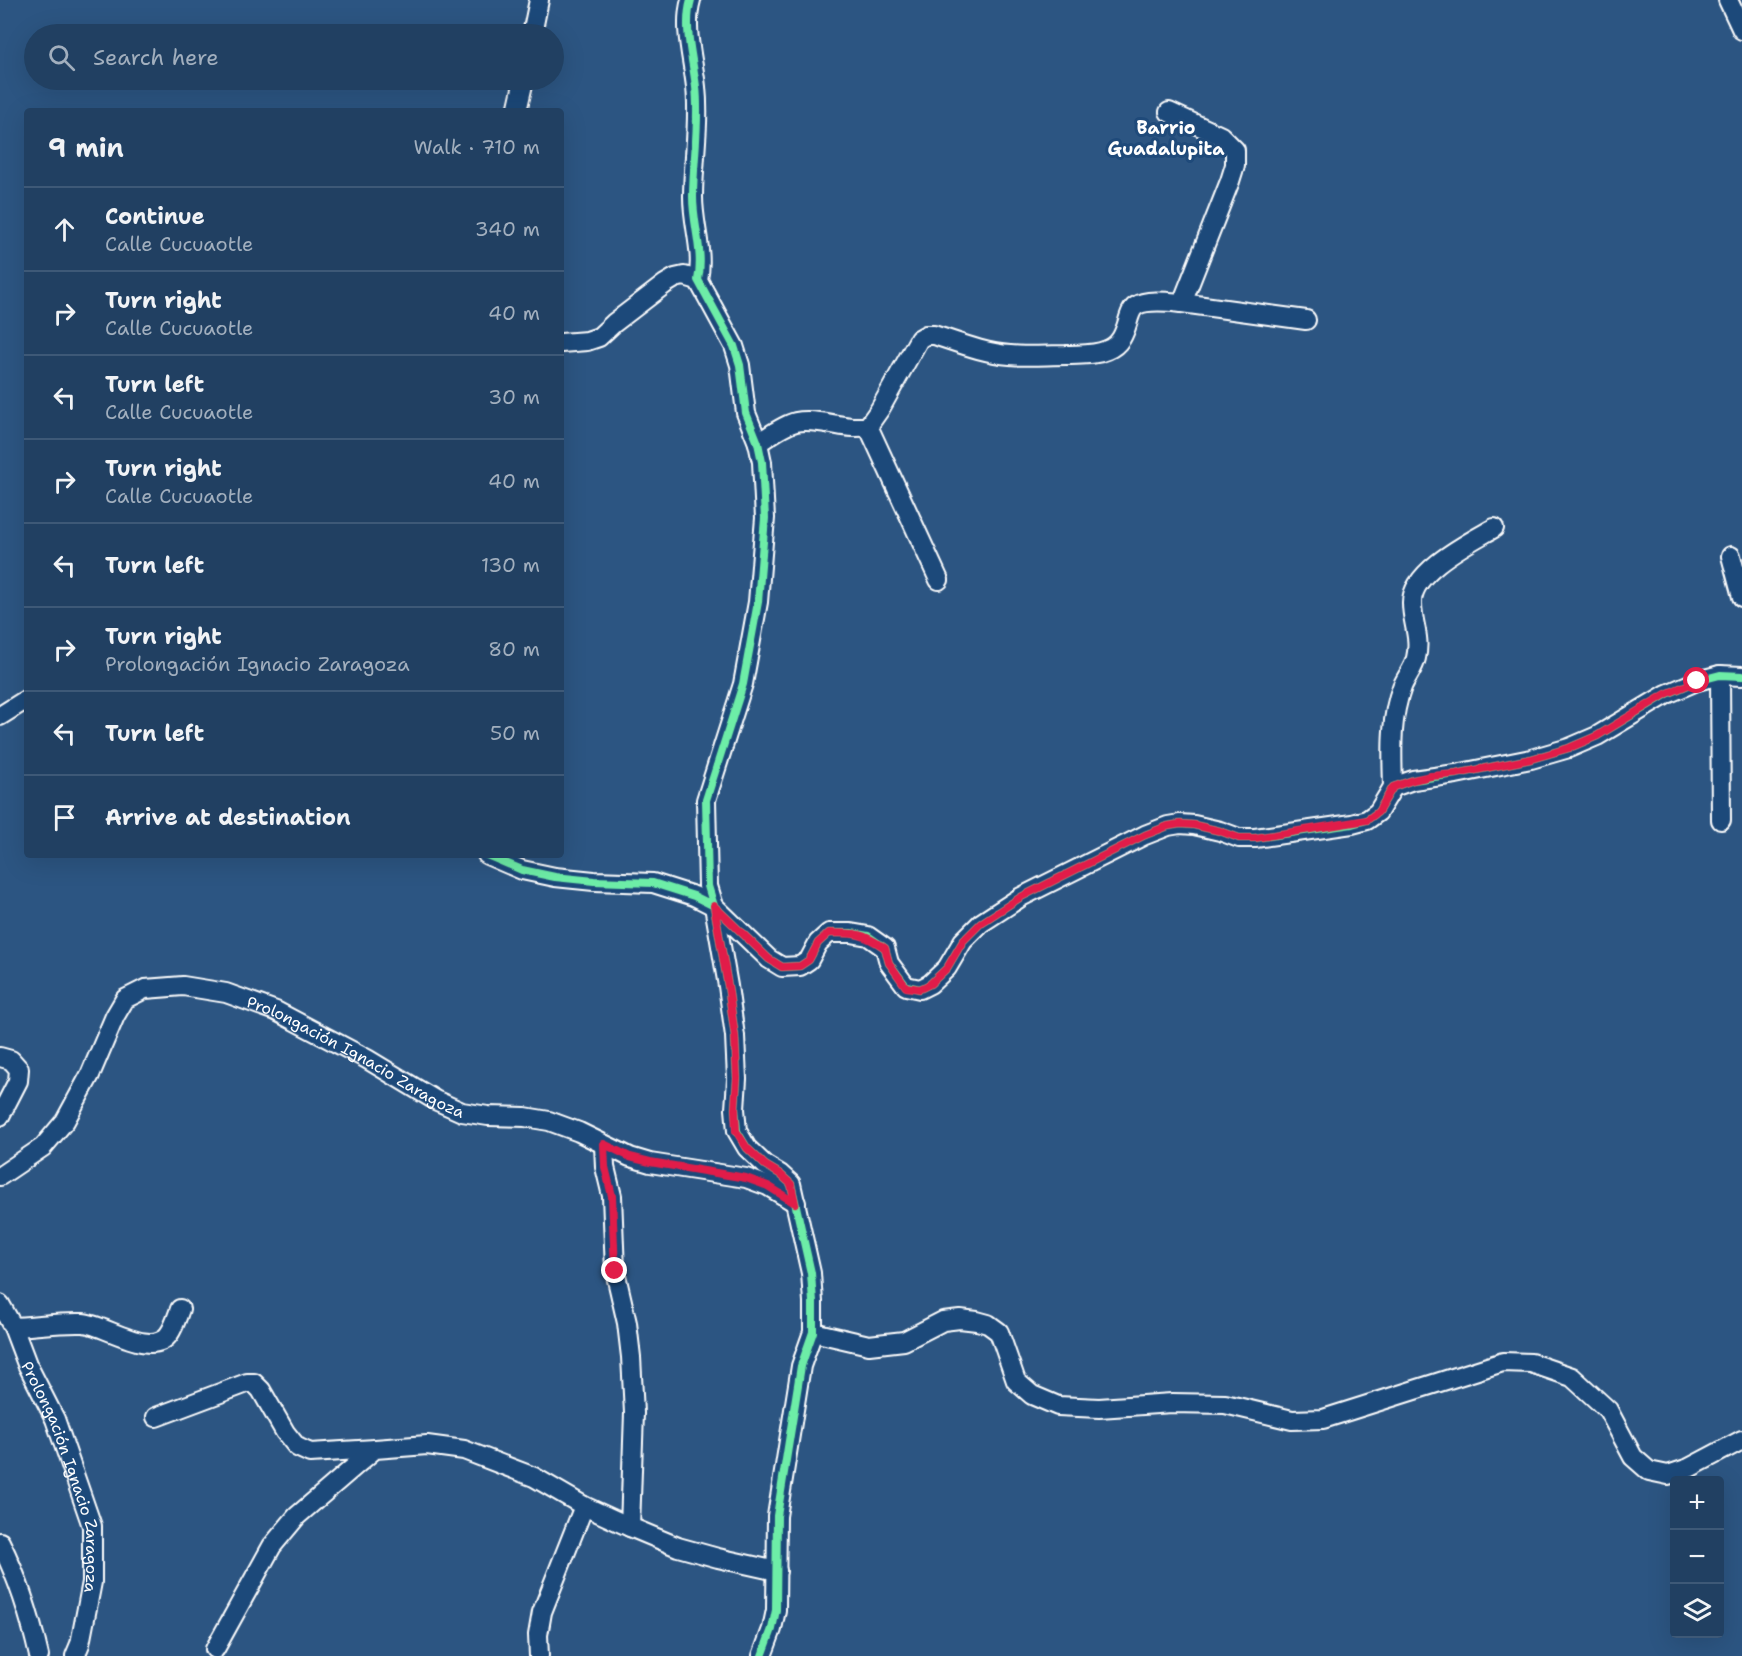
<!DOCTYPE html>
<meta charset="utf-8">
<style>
body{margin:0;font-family:"Shantell Sans",sans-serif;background:#294768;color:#f1f3f6}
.controls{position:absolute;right:18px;bottom:18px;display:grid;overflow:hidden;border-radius:6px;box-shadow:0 6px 24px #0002}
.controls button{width:54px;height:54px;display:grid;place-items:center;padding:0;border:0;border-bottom:2px solid #3e5977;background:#214062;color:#f1f3f6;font:30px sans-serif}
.stop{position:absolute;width:18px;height:18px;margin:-14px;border:4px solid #e11d48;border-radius:50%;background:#fff}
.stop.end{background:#e11d48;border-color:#fff;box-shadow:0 2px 6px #0008}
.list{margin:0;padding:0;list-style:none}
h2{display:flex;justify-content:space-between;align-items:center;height:78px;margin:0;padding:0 24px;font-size:26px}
h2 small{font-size:20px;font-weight:400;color:#a2afbe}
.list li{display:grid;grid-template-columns:39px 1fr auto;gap:18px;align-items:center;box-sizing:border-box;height:84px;padding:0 24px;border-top:2px solid #3e5977}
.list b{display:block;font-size:22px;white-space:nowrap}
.list p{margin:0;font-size:20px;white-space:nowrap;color:#a2afbe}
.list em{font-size:20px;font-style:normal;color:#a2afbe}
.icon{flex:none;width:33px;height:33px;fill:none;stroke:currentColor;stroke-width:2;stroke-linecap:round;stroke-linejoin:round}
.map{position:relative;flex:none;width:1742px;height:1656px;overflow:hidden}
.search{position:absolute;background:#214062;box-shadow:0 6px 24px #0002;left:24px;top:24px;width:540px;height:66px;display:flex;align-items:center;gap:15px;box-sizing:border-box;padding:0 21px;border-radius:33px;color:#a2afbe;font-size:22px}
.panel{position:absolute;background:#214062;box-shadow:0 6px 24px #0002;left:24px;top:108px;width:540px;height:750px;border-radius:6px}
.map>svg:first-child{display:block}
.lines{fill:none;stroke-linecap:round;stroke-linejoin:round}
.minor-casing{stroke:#fff;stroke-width:22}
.minor{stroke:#1f4a7a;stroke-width:18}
.cycleway-casing{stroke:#1f4a7a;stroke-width:11}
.cycleway{stroke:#6deda7;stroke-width:8}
.route{stroke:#e11d48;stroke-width:8}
.labels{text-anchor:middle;stroke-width:6;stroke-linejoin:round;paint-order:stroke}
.street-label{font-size:16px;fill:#fff;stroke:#1f4a7a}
.neighbourhood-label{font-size:18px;font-weight:bold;fill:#fff;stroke:#1f4a7a}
</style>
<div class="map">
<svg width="1742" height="1656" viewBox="0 0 1742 1656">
<rect width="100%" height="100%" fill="#2c5582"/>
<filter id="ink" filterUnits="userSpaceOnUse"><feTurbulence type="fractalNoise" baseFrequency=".0167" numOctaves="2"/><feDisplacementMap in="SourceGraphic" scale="12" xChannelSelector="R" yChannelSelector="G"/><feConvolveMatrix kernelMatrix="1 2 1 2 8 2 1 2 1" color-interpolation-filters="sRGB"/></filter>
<g filter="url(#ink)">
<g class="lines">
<g class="minor-casing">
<g id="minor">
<path d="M 691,0 C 683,28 693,58 696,87 C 700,123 693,161 693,197 C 693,226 704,252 698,280 L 734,346 L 740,365 L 746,413 L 758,443 L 762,462 L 765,518 L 758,602 L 743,684 L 706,800 L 708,886 L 714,906 L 728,986 L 735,1036 L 737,1079 L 735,1109 L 737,1131 L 747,1148 L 765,1165 L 780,1174 L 791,1184 L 811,1273 L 813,1302 L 813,1332 L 801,1366 L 777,1516 L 776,1610 L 772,1629 L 762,1656"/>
<path d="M 1728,0 L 1742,30"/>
<path d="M 532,34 L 539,0"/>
<path d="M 517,111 L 524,80"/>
<path d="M 1169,112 L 1221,136 L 1235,150 L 1235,165 L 1230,181 L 1182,303"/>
<path d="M 561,343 L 587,341 L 599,337 L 614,323 L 665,284 L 675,278 L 684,276 L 698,280"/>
<path d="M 868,426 L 939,580"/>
<path d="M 758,443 C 769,436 783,425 796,422 C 819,417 843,431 868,426 L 880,409 L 919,339 L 926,335 L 934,335 C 959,343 984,353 1010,355 C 1028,357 1047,355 1066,355 C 1079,354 1094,356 1107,350 C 1130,341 1125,313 1136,306 C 1146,299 1170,302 1182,303 L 1306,320"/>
<path d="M 1731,556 L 1742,597"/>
<path d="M 1720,675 L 1721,820"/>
<path d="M 0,716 L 27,699"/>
<path d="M 1393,787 C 1392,753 1390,719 1402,687 C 1406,677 1414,668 1416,658 C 1421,637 1412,623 1412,603 C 1411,571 1470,542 1494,528"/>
<path d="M 487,855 L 522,870 L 555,877 L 594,881 L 653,883 L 694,896 L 714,906 L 769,959 L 782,967 L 800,966 L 809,960 L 818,943 L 829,933 L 851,933 L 868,936 L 885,948 L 889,963 L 906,986 L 920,989 L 930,984 L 947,968 L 963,941 L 981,923 L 1021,897 L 1145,835 L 1168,826 L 1180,824 L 1194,825 L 1220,831 L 1239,838 L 1255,838 L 1352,824 L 1367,820 L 1378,812 L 1393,787 L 1413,780 L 1456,774 L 1531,759 L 1569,748 L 1597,736 L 1667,694 L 1697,681 L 1720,675 L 1742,676"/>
<path d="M 0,1057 L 11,1060 L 19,1069 L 18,1081 L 0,1116"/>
<path d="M 604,1145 L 605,1167 L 612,1196 L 615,1271 L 627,1323 L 631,1357 L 634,1413 L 630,1527"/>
<path id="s1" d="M 0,1176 L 43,1147 L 65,1121 L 90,1075 L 115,1016 L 125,999 L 145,989 L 183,986 L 226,993 L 276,1011 L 367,1059 L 435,1100 L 462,1112 L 488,1116 L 525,1117 L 549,1121 L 579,1132 L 630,1157 L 650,1163 L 746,1178 L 768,1186 L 796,1203"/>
<path id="s2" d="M 0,1304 L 13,1327 L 27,1364 L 55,1419 L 92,1526 L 92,1582 L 80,1644 L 75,1656"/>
<path d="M 13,1327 C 34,1326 62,1322 83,1323 C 104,1324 152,1359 169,1334 C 174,1327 177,1317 180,1309"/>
<path d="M 813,1332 L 869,1345 L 904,1341 L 943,1321 L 960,1319 L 977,1321 L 988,1324 L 999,1332 L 1016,1381 L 1032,1395 L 1058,1406 L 1099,1408 L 1172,1403 L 1225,1404 L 1292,1420 L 1323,1419 L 1503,1362 L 1531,1363 L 1572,1377 L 1608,1410 L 1633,1457 L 1649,1471 L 1668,1475 L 1689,1468 L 1742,1440"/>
<path d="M 156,1417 L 247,1383 L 254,1383 L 261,1390 L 285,1432 L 297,1447 L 310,1453 L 375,1449"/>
<path d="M 0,1542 C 19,1580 30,1615 39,1656"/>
<path d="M 215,1649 L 272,1546 L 297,1516 L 375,1449 L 427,1445 L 464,1450 L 534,1477 L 584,1506 L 630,1527 L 678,1547 L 718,1558 L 777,1571"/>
<path d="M 539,1656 L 538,1635 L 542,1612 L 584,1506"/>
</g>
</g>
<use href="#minor" class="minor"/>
<g class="cycleway-casing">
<path id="cycleway" d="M 691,0 C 683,28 693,58 696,87 C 700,123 693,161 693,197 C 693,226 704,252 698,280 L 734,346 L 740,365 L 746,413 L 758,443 L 762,462 L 765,518 L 758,602 L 743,684 L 706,800 L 708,886 L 714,906 L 728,986 L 735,1036 L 737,1079 L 735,1109 L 737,1131 L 747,1148 L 765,1165 L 780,1174 L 791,1184 L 811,1273 L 813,1302 L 813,1332 L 801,1366 L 777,1516 L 776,1610 L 772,1629 L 762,1656
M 487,855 L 522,870 L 555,877 L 594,881 L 653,883 L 694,896 L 714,906 L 769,959 L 782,967 L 800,966 L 809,960 L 818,943 L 829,933 L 851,933 L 868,936 L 885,948 L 889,963 L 906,986 L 920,989 L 930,984 L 947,968 L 963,941 L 981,923 L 1021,897 L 1145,835 L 1168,826 L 1180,824 L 1194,825 L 1220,831 L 1239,838 L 1255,838 L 1352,824 L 1367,820 L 1378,812 L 1393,787 L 1413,780 L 1456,774 L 1531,759 L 1569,748 L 1597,736 L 1667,694 L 1697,681 L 1720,675 L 1742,676"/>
</g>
<use href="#cycleway" class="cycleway"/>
</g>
</g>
<g class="lines" filter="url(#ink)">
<path class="route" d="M 615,1271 L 612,1196 L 605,1167 L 604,1144 L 630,1157 L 650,1162 L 746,1178 L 768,1186 L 795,1203 L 791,1184 L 780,1174 L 765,1165 L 747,1148 L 736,1131 L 735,1109 L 737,1078 L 735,1036 L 728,986 L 714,906 L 769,959 L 782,967 L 800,966 L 809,960 L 818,943 L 829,933 C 856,933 862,933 885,948 L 889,963 L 906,987 L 920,989 L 930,984 L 947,968 L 963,941 L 981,923 L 1021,897 L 1145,835 L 1168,826 L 1180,824 L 1194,825 L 1220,831 L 1239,838 L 1255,838 L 1367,820 L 1378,812 L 1393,787 L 1413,780 L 1431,776 L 1456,774 L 1531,759 L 1569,748 L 1597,736 L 1666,694 L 1697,681"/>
</g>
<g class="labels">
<g class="street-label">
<text dy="6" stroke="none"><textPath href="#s1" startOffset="471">Prolongación Ignacio Zaragoza</textPath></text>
<text dy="6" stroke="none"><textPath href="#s2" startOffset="186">Prolongación Ignacio Zaragoza</textPath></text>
</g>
<g class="neighbourhood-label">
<text x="1166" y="134">Barrio<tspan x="1166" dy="21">Guadalupita</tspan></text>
</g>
</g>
</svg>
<div class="controls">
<button>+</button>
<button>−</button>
<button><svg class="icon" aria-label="layers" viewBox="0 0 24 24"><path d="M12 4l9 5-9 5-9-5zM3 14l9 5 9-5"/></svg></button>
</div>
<div class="stop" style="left:1697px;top:681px"></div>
<div class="stop end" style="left:615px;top:1271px"></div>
<div class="search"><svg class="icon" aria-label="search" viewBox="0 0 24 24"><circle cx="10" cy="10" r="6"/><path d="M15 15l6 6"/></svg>Search here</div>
<section class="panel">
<h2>9 min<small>Walk · 710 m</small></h2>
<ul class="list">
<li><svg class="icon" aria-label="ahead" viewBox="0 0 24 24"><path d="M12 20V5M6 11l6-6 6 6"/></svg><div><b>Continue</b><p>Calle Cucuaotle</p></div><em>340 m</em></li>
<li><svg class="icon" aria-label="right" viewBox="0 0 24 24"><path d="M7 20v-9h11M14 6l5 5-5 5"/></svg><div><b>Turn right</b><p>Calle Cucuaotle</p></div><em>40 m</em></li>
<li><svg class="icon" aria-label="left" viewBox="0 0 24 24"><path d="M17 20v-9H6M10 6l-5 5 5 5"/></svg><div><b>Turn left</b><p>Calle Cucuaotle</p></div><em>30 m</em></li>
<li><svg class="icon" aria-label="right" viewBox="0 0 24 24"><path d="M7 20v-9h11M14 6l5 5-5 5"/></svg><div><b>Turn right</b><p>Calle Cucuaotle</p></div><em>40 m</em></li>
<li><svg class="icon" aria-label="left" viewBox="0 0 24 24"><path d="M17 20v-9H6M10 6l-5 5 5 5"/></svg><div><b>Turn left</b></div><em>130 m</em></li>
<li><svg class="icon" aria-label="right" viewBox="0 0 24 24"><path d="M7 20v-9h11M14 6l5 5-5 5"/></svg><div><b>Turn right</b><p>Prolongación Ignacio Zaragoza</p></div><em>80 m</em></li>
<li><svg class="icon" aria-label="left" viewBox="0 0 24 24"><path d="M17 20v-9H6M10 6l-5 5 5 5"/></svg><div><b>Turn left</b></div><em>50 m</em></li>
<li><svg class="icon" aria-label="arrive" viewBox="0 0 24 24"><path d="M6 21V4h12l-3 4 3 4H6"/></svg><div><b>Arrive at destination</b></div></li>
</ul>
</section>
</div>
